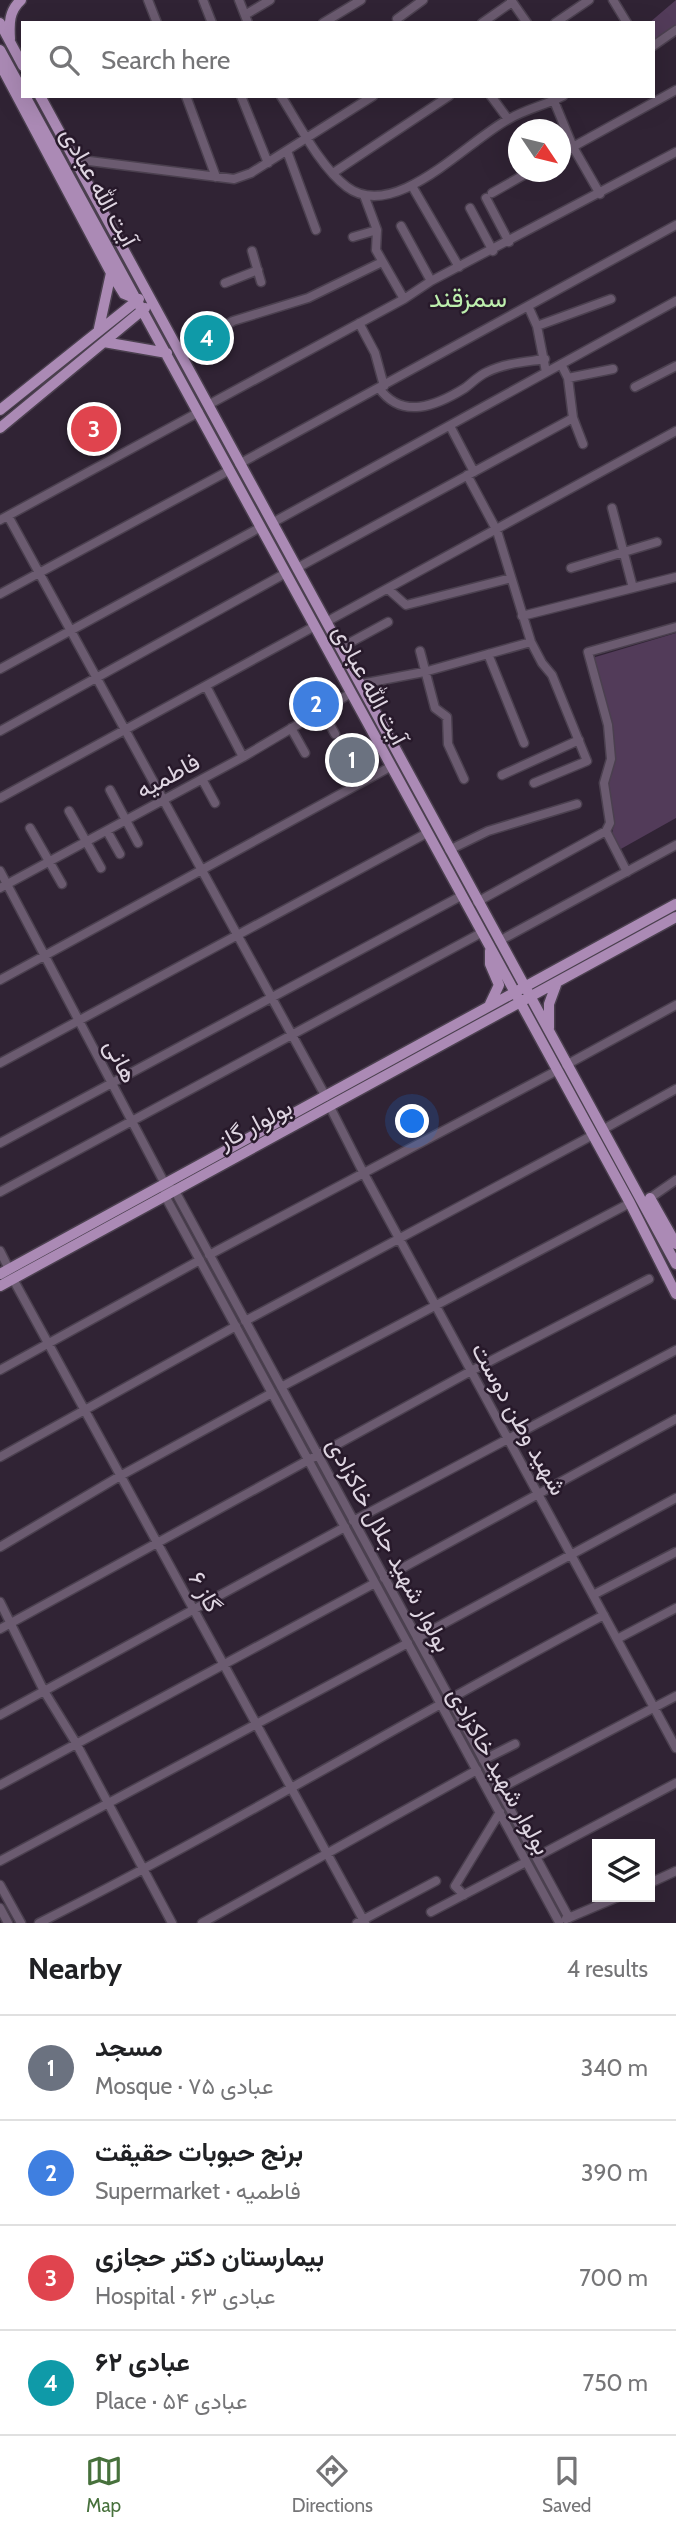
<!DOCTYPE html>
<meta charset="utf-8">
<style>
body{margin:0;font-family:Cabin,Vazirmatn,sans-serif;background:#f6f6f6;color:#202124}
.controls{position:absolute;right:21px;bottom:21px;display:grid;overflow:hidden;border-radius:0px;box-shadow:0 7px 28px #0002}
.controls button{width:63px;height:63px;display:grid;place-items:center;padding:0;border:0;border-bottom:2px solid #e0e0e0;background:#fff;color:#202124;font:35px sans-serif}
.compass{position:absolute;left:508px;top:119px;width:63px;height:63px;border-radius:50%;background:#fff;box-shadow:0 7px 28px #0002;rotate:125deg}
.you{position:absolute;left:413px;top:1122px;width:24px;height:24px;margin:-18px;border:5px solid #fff;border-radius:50%;background:#1a73e8;box-shadow:0 0 0 10px #1a73e833}
.badge{display:grid;place-items:center;width:46px;height:46px;border-radius:50%;background:#47713c;color:#fff;font-size:23px;font-weight:700}
.pin{position:absolute;translate:-50% -50%;border:4px solid #fff;box-shadow:0 2px 7px #0006}
.list{margin:0;padding:0;list-style:none}
h2{display:flex;justify-content:space-between;align-items:center;height:91px;margin:0;padding:0 28px;font-size:30px}
h2 small{font-size:23px;font-weight:400;color:#757577}
.list li{display:grid;grid-template-columns:46px 1fr auto;gap:21px;align-items:center;box-sizing:border-box;height:105px;padding:0 28px;border-top:2px solid #e0e0e0}
.list b{display:block;font-size:26px;white-space:nowrap}
.list p{margin:0;font-size:23px;white-space:nowrap;color:#757577}
.list em{font-size:23px;font-style:normal;color:#757577}
.icon{flex:none;width:38px;height:38px;fill:none;stroke:currentColor;stroke-width:2;stroke-linecap:round;stroke-linejoin:round}
.map{position:relative;flex:none;width:676px;height:1923px;overflow:hidden}
.search{position:absolute;background:#fff;box-shadow:0 7px 28px #0002;left:21px;right:21px;top:21px;height:77px;display:flex;align-items:center;gap:18px;box-sizing:border-box;padding:0 24px;border-radius:0px;color:#757577;font-size:26px}
.sheet{height:511px;background:#fff}
nav{display:flex;justify-content:space-around;align-items:center;box-sizing:border-box;height:98px;border-top:2px solid #e0e0e0;background:#fff;font-size:19px;color:#757577}
nav a{display:grid;justify-items:center;gap:4px}
nav .on{color:#47713c}
.map>svg:first-child{display:block}
.green{fill:#523b59}
.lines{fill:none;stroke-linecap:round;stroke-linejoin:round}
.minor-casing{stroke:#4b404f;stroke-width:11}
.major-casing{stroke:#4b404f;stroke-width:13}
.minor{stroke:#6b5b70;stroke-width:8}
.major{stroke:#ab8ab5;stroke-width:10}
.labels{text-anchor:middle;stroke-width:5;stroke-linejoin:round;paint-order:stroke}
.street-label{font-size:24px;fill:#ded5e1;stroke:#27192a}
.neighbourhood-label{font-size:26px;fill:#bdefae;stroke:#27192a}
</style>
<div class="map">
<svg width="676" height="1923" viewBox="0 0 676 1923">
<rect width="100%" height="100%" fill="#302334"/>
<path class="green" d="M 676,0 L 676,25 L 653,41 L 653,23 L 649,23 Z
M 676,633 L 676,818 L 619,850 L 612,836 L 614,823 L 607,786 L 614,762 L 612,726 L 592,658 Z"/>
<g class="lines">
<g class="minor-casing">
<path id="minor" d="M 148,0 L 157,23
M 203,0 L 212,23
M 239,0 L 248,23
M 511,0 L 527,23
M 613,0 L 627,23
M 245,15 L 270,0
M 397,19 L 423,0
M 323,23 L 361,0
M 482,23 L 512,2
M 555,23 L 589,0
M 653,46 L 676,30
M 186,96 L 216,177
M 241,96 L 268,163
M 281,96 C 298,123 321,168 347,187 C 395,223 468,140 509,119 C 526,109 546,105 563,96
M 491,96 L 508,119
M 554,101 L 573,147 L 600,194
M 287,151 L 316,230
M 560,154 L 676,90
M 73,159 L 234,179 L 251,173 L 373,96
M 333,173 L 449,96
M 412,186 L 459,267
M 492,193 L 529,172
M 364,195 L 377,230 L 376,250 L 404,299
M 486,198 L 509,242
M 470,208 L 493,251
M 401,226 L 431,281
M 353,237 L 377,230
M 252,251 L 261,282
M 225,283 L 258,270
M 528,306 L 537,326 L 546,372
M 359,323 L 375,353 L 384,386
M 537,326 L 611,299
M 180,354 L 233,321 L 308,298 L 382,262
M 561,364 L 568,378 L 573,418 L 583,444
M 568,378 L 613,369
M 635,387 L 676,366
M 379,388 C 402,420 436,406 465,388 C 472,383 478,376 487,372 C 505,363 525,362 545,359
M 208,405 L 404,299 L 431,281 L 676,152
M 450,426 L 474,472
M 239,464 L 676,225
M 467,475 L 497,531 L 531,642 L 542,663 L 552,675 L 587,761 L 534,783
M 612,508 L 633,588
M 8,516 L 326,1097
M 0,520 L 199,412
M 272,523 L 676,301
M 297,568 L 573,418
M 571,568 L 657,542
M 388,589 L 406,605 L 511,578
M 0,594 L 230,470
M 522,616 L 676,577
M 326,622 L 676,431
M 340,648 L 388,622
M 420,651 L 435,708 L 447,717 L 448,744 L 464,779
M 488,654 L 524,743
M 0,669 L 261,527
M 366,683 L 424,672 L 531,642
M 206,686 L 243,757
M 322,710 L 335,734
M 291,728 L 305,753
M 0,731 L 286,573
M 502,775 L 579,740
M 202,779 L 215,803
M 110,790 L 138,843
M 0,798 L 315,626
M 69,811 L 101,868
M 30,828 L 62,884
M 107,831 L 120,854
M 449,850 L 488,831 L 577,804
M 0,871 L 165,1184 L 175,1191 L 569,1918
M 627,872 L 606,831 L 610,823 L 604,783 L 611,759 L 608,725 L 588,652 L 676,627
M 0,888 L 243,757 L 351,693
M 477,902 L 606,831
M 499,941 L 676,845
M 0,980 L 390,767
M 0,1063 L 427,833
M 566,1065 L 676,1005
M 330,1107 L 363,1172 L 676,1748
M 602,1130 L 676,1089
M 0,1143 L 461,896
M 165,1191 L 165,1196 L 559,1922
M 0,1192 L 481,933
M 649,1203 L 650,1198 L 676,1180
M 0,1251 L 9,1269
M 209,1255 L 558,1070
M 13,1279 L 365,1923
M 245,1321 L 593,1135
M 0,1370 L 200,1260
M 281,1387 L 630,1203
M 0,1457 L 236,1326
M 353,1521 L 676,1350
M 0,1547 L 120,1476 L 272,1393
M 384,1578 L 676,1419
M 593,1595 L 676,1552
M 0,1602 L 44,1691 L 76,1743 L 172,1923
M 0,1629 L 471,1371 L 649,1279
M 417,1638 L 676,1498
M 617,1639 L 676,1608
M 0,1715 L 345,1527
M 483,1760 L 515,1744
M 0,1785 L 375,1583
M 499,1789 L 676,1696
M 536,1857 L 676,1783
M 0,1861 L 408,1643
M 650,1883 L 676,1871
M 0,1885 L 21,1923
M 464,1895 L 455,1886 L 500,1812
M 0,1908 L 8,1923
M 431,1912 L 526,1862
M 566,1919 L 618,1897
M 39,1923 C 231,1827 414,1715 604,1615
M 202,1923 L 477,1770
M 357,1923 L 436,1881"/>
</g>
<g class="major-casing">
<path id="major" d="M 0,23 L 23,66
M 10,39 C 9,23 9,11 21,0
M 0,50 L 23,92
M 0,64 L 111,273 L 124,294 L 136,299
M 25,96 L 630,1203 L 676,1294
M 40,96 L 676,1264
M 99,328 L 111,273
M 104,342 L 167,353
M 0,410 L 139,299
M 0,428 L 145,308
M 490,1004 L 499,985 L 490,964 L 490,951
M 549,1028 L 549,1004 L 556,985
M 650,1198 L 676,1244
M 0,1274 L 676,904
M 0,1286 L 676,917"/>
</g>
<use href="#minor" class="minor"/>
<use href="#major" class="major"/>
</g>
<g class="labels">
<g class="street-label">
<text transform="translate(99 187) rotate(61)" y="8">آیت الله عبادی</text>
<text transform="translate(370 685) rotate(62)" y="8">آیت الله عبادی</text>
<text transform="translate(168 776) rotate(-28)" y="8">فاطمیه</text>
<text transform="translate(121 1061) rotate(63)" y="8">هانی</text>
<text transform="translate(255 1124) rotate(-28)" y="8">بولوار گاز</text>
<text transform="translate(519 1419) rotate(61)" y="8">شهید وطن دوست</text>
<text transform="translate(389 1545) rotate(62)" y="8">بولوار شهید جلال خاکزادی</text>
<text transform="translate(205 1592) rotate(61)" y="8">گاز ۶</text>
<text transform="translate(499 1771) rotate(61)" y="8">بولوار شهید خاکزادی</text>
</g>
<g class="neighbourhood-label">
<text x="468" y="307">سمزقند</text>
</g>
</g>
</svg>
<div class="controls">
<button><svg class="icon" aria-label="layers" viewBox="0 0 24 24"><path d="M12 4l9 5-9 5-9-5zM3 14l9 5 9-5"/></svg></button>
</div>
<svg class="compass" viewBox="-18 -18 36 36"><path d="M0-13l5 13h-10z" fill="#e53935"/><path d="M0 13l5-13h-10z" fill="#757577"/></svg>
<div class="you"></div>
<div class="pin badge" style="left:352px;top:760px;background:#6b7280">1</div>
<div class="pin badge" style="left:316px;top:704px;background:#3f7fe0">2</div>
<div class="pin badge" style="left:94px;top:429px;background:#e0444e">3</div>
<div class="pin badge" style="left:207px;top:338px;background:#0f9aa8">4</div>
<div class="search"><svg class="icon" aria-label="search" viewBox="0 0 24 24"><circle cx="10" cy="10" r="6"/><path d="M15 15l6 6"/></svg>Search here</div>
</div>
<section class="sheet">
<h2>Nearby<small>4 results</small></h2>
<ul class="list">
<li><span class="badge" style="background:#6b7280">1</span><div><b>مسجد</b><p>Mosque · عبادی ۷۵</p></div><em>340 m</em></li>
<li><span class="badge" style="background:#3f7fe0">2</span><div><b>برنج حبوبات حقیقت</b><p>Supermarket · فاطمیه</p></div><em>390 m</em></li>
<li><span class="badge" style="background:#e0444e">3</span><div><b>بیمارستان دکتر حجازی</b><p>Hospital · عبادی ۶۳</p></div><em>700 m</em></li>
<li><span class="badge" style="background:#0f9aa8">4</span><div><b>عبادی ۶۲</b><p>Place · عبادی ۵۴</p></div><em>750 m</em></li>
</ul>
</section>
<nav>
<a class="on"><svg class="icon" aria-label="map" viewBox="0 0 24 24"><path d="M3 6l6-2 6 2 6-2v14l-6 2-6-2-6 2zM9 4v14M15 6v14"/></svg>Map</a>
<a><svg class="icon" aria-label="directions" viewBox="0 0 24 24"><path d="M12 3l9 9-9 9-9-9zM9 14v-3h6M13 9l2 2-2 2"/></svg>Directions</a>
<a><svg class="icon" aria-label="saved" viewBox="0 0 24 24"><path d="M7 4h10v16l-5-4-5 4z"/></svg>Saved</a>
</nav>
